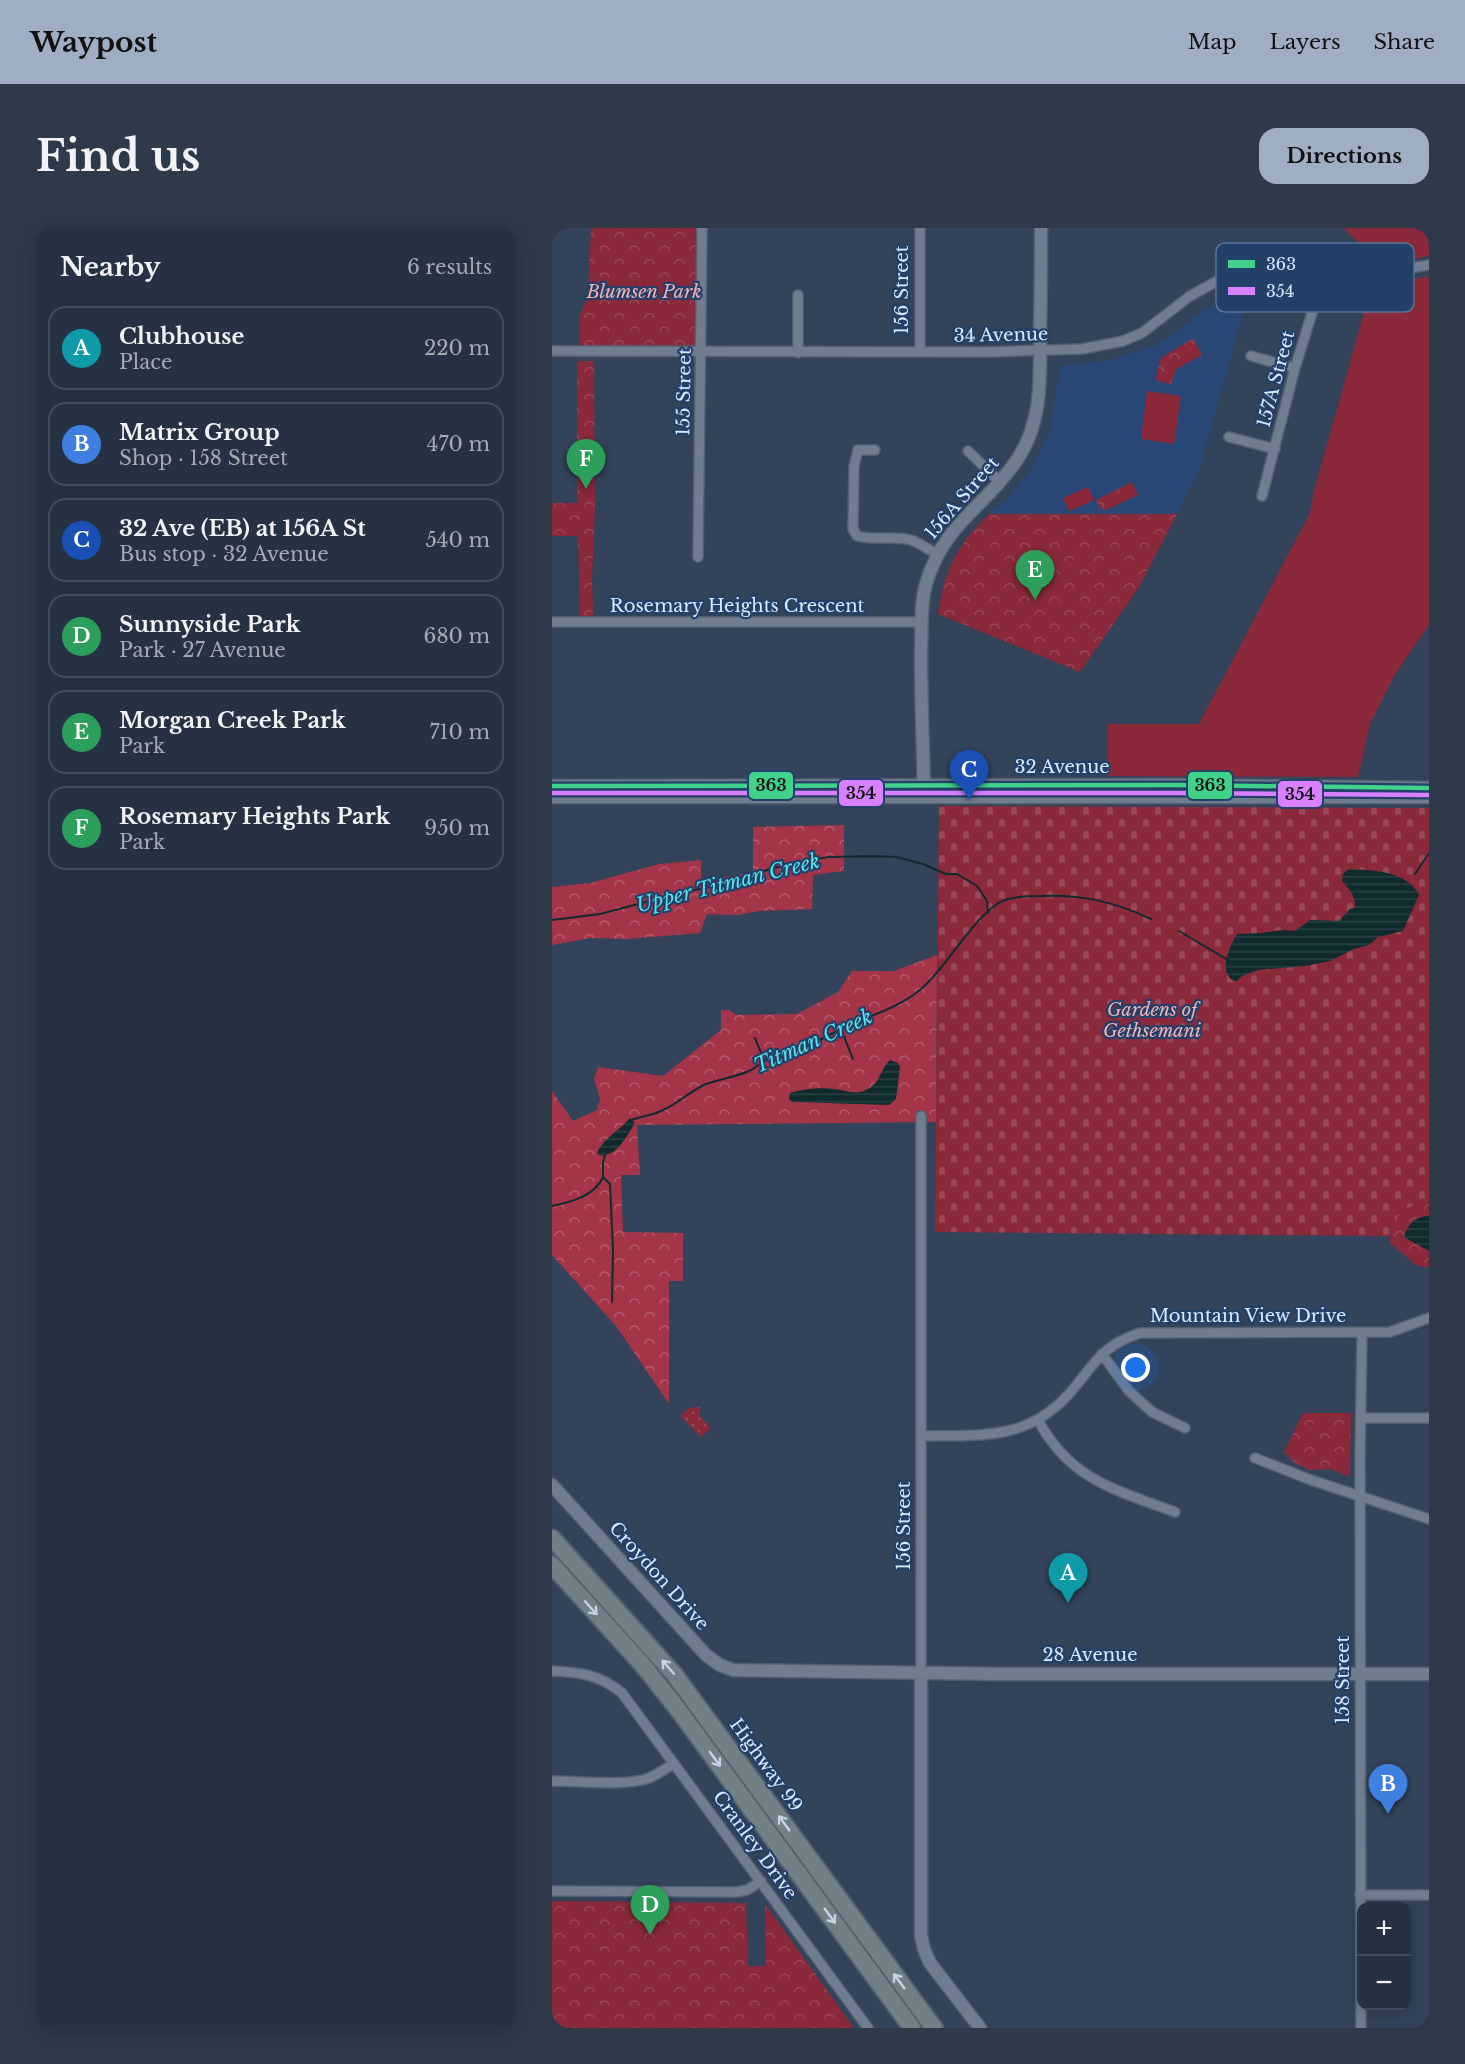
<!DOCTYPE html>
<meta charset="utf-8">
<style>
body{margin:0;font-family:"Libre Baskerville",serif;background:#2e3a4a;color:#f1f3f6}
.controls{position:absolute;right:18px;bottom:18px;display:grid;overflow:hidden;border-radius:12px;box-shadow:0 3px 15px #0003}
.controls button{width:54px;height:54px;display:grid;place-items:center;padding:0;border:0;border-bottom:2px solid #424d5c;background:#263243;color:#f1f3f6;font:30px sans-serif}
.you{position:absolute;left:584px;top:1140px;width:21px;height:21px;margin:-15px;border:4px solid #fff;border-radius:50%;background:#1a73e8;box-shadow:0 0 0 9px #1a73e833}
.badge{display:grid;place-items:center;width:39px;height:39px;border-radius:50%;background:#a0aec4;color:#fff;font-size:20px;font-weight:700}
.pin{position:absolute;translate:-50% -50px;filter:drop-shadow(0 2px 3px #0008)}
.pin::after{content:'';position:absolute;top:32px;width:21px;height:18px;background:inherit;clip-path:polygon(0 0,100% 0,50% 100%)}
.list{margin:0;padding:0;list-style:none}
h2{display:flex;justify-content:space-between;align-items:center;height:78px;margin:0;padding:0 24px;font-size:26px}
h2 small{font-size:20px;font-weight:400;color:#a4aab2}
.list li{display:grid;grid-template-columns:39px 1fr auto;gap:18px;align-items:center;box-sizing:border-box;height:84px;margin:0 12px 12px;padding:0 12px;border:2px solid #424d5c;border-radius:18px}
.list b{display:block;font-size:22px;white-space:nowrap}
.list p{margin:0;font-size:20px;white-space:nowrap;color:#a4aab2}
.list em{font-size:20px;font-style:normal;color:#a4aab2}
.map{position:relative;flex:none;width:877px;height:1800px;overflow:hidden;border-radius:18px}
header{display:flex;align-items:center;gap:36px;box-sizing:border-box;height:84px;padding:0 30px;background:#a0aec4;color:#111}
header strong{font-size:28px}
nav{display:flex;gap:33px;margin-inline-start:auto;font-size:21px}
.intro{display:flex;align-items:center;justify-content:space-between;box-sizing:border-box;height:144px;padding:0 36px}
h1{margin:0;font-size:42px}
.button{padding:15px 27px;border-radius:18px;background:#a0aec4;color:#111;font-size:21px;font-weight:700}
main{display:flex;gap:36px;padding:0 36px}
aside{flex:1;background:#263243;border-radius:18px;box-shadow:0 3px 15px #0003}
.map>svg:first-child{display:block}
.built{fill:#294875}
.grass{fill:#89293a}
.forest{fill:url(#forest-crowns)}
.cemetery{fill:url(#cemetery-stones)}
.park{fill:url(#park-crowns)}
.garden{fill:url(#garden-dots)}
.water{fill:url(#water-rules)}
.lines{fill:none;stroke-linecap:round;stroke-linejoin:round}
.stream{stroke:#102b2e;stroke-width:2}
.street-casing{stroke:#536072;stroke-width:12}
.secondary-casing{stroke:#536072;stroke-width:15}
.highway-casing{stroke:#536072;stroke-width:20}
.street{stroke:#707d8f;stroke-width:9}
.secondary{stroke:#707d8f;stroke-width:12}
.highway{stroke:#708085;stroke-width:16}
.bus-1-casing{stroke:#234069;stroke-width:9}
.bus-2-casing{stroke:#234069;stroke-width:9}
.bus-1{stroke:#40d288;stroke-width:4.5}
.bus-2{stroke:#d880ff;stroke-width:4.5}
.oneway{stroke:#c5d3e5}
.labels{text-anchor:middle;stroke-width:4.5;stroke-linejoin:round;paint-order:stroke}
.street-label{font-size:18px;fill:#dae8fd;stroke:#234069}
.park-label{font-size:18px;font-style:italic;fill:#f5b1b3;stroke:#234069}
.water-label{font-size:20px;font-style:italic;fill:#57e2e5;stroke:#234069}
.key{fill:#234069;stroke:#5a7295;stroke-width:1.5}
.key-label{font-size:16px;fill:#dae8fd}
.line-badge{stroke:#234069;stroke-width:2}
.pale-badge-label{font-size:16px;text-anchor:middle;font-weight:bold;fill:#111}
</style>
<header>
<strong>Waypost</strong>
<nav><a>Map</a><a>Layers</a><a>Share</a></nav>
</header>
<div class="intro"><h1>Find us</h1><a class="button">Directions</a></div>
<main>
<aside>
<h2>Nearby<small>6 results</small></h2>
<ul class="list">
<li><span class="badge" style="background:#0f9aa8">A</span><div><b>Clubhouse</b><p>Place</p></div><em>220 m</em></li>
<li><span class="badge" style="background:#3f7fe0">B</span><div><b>Matrix Group</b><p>Shop · 158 Street</p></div><em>470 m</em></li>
<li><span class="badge" style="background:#1a4fb4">C</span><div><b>32 Ave (EB) at 156A St</b><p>Bus stop · 32 Avenue</p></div><em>540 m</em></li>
<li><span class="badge" style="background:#2e9e5b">D</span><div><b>Sunnyside Park</b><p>Park · 27 Avenue</p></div><em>680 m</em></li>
<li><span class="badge" style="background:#2e9e5b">E</span><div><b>Morgan Creek Park</b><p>Park</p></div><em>710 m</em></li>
<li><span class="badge" style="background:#2e9e5b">F</span><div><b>Rosemary Heights Park</b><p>Park</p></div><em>950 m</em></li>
</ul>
</aside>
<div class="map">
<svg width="877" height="1800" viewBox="0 0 877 1800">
<defs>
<pattern id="forest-crowns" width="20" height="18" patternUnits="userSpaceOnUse" patternTransform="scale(1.5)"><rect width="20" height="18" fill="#a43548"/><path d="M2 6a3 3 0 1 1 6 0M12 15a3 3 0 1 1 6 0" fill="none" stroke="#b45c6c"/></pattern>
<pattern id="cemetery-stones" width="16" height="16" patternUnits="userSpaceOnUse" patternTransform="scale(1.5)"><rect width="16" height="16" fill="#89293a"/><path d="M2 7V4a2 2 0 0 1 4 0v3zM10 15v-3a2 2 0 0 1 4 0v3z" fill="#994857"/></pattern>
<pattern id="park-crowns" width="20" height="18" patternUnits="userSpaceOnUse" patternTransform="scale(1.5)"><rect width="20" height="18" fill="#89293a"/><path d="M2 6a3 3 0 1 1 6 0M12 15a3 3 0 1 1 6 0" fill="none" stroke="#994857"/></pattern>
<pattern id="garden-dots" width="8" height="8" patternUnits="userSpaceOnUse" patternTransform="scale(1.5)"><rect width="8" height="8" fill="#89293a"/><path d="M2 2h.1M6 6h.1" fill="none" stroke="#994857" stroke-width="1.8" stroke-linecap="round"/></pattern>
<pattern id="water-rules" width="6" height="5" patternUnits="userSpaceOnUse" patternTransform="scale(1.5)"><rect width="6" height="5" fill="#102b2e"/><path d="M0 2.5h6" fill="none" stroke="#274043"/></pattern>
</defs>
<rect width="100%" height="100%" fill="#334359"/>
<path class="built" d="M 697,64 L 647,243 L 625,286 L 437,286 L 458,268 L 480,241 L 497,206 L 508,139 L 558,132 L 608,116 L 653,81 Z"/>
<path class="grass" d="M 792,0 L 872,0 L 877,8 L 877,28 L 841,35 L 824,33 Z
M 877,49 L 877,397 L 843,446 L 818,496 L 806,549 L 556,548 L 556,496 L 647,496 L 758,285 L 762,263 L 820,56 Z
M 595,163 L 629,168 L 622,216 L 589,211 Z
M 536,259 L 542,272 L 517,283 L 511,270 Z"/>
<path class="forest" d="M 292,597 L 292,643 L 261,647 L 260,681 L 207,683 L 186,687 L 155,686 L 148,705 L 75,711 L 38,710 L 0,717 L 0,659 L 38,655 L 107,636 L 149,632 L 149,652 L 201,645 L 201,599 Z
M 385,727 L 384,894 L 85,897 L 88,947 L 69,947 L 71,1004 L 131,1005 L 131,1053 L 117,1053 L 117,1176 L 64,1098 L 0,1027 L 0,863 L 21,893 L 45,882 L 48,871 L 42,851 L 46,839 L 111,848 L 169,802 L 169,782 L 177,782 L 184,787 L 245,786 L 286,764 L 300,743 L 342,743 Z"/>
<path class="cemetery" d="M 387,578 L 877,580 L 877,976 C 851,979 847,984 837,1008 L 383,1004 Z"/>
<path class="park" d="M 39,0 L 147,0 L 148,120 L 28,120 L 28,87 L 36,69 Z
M 640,111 L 642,112 L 650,127 L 624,141 L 619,156 L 605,153 L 604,150 L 609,130 Z
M 25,133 L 42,133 L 43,279 L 40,350 L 41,388 L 28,389 L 26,308 L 0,308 L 0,275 L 25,275 Z
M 580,254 L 586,267 L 554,282 L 548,280 L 544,272 Z
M 437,286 L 625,286 L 587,359 L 528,444 L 386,386 C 393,340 404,319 437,286 Z
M 877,976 L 877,1040 L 864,1037 L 838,1015 C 837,1002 845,984 858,979 C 863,976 871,977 877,976 Z
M 751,1185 L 799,1185 L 798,1249 L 778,1241 L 758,1242 L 743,1235 L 732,1224 Z
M 0,1673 L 194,1675 L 196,1738 L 214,1738 L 213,1676 L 302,1800 L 0,1800 Z"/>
<path class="garden" d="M 148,1179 L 148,1188 L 159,1200 L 149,1209 L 128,1188 L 137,1180 Z"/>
<path class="water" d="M 797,641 C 821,642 855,643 867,667 L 851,703 L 826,709 L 817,717 L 802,721 L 778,733 L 753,738 L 706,742 L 690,748 L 685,753 L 680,752 C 667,740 677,719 685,706 L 709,705 L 731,702 L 743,703 L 758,692 L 787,693 L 798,681 L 803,680 C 804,668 797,661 790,653 L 791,646 Z
M 338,832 L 346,835 L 348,839 L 344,871 L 337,877 L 240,874 L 237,871 L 238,865 C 251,861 268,859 282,861 C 295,862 305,869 319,859 C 328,853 329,840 338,832 Z
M 78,890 L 83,895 C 75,908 61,934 45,926 C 49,912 68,902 78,890 Z
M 877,988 L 877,1023 L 852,1009 C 857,995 862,989 877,988 Z"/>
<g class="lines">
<path class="stream" d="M 863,646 L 877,625
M 0,692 L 48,686 L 128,665 L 187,653 L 218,641 L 258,632 L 277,629 L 323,628 L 344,629 L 371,636 L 394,646 L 405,646 L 425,658 L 435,673 L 436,685
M 627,703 L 676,732
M 289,801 L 301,831
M 203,810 L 212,832
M 77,893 C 88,888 100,888 111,882 C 127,875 138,863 154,856 C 168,851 184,849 197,843 C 205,839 212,832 221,828 C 230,825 242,824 251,820 C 265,814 278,806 292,800 C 318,787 347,780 369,761 C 395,740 425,682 453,672 C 464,668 477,668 489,668 C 529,666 563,674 599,691
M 53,927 L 51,935 L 51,949 L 58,956 L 61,1021 L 60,1074
M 0,978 C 19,974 43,968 51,949"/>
<g class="street-casing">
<path id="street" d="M 0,123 L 435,124 L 530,121 L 571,113 L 590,105 L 638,68 L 667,52 L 723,41 L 821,43 L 853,41 L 877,37
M 368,124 L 368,0
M 246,125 L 246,67
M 699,128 L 743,140
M 677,209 L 723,221
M 323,222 L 306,222 L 302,238 L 301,301 L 305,308 C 323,313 341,307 359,312 C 368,315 377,322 385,326
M 416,223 L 448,254
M 710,268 L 743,140 L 760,85 L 761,42
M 146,329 L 150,0
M 0,394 L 370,394
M 369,888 L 369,1445
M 550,1126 L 577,1163 L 600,1184 L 633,1200
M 809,1190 L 877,1190
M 486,1192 C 518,1252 564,1262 623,1284
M 369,1208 C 431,1207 479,1213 522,1160 C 545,1132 552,1117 588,1105 L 838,1104 L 877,1090
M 703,1230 L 759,1252 L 877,1291
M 0,1443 C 27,1444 49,1447 70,1465 L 316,1800
M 0,1553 C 27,1553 69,1558 94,1551 C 105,1548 113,1541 122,1535
M 0,1663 L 184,1664 L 195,1662 L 209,1653
M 808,1667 L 877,1667
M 809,1800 L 808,1229 L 810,1105"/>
</g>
<g class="secondary-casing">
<path id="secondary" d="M 0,558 L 624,557 L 877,560
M 372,565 C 371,518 369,471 369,424 C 370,402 368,377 374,356 C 391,297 430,281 462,236 C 492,196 488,147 488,100 C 489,67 489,33 489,0
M 0,569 L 877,569
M 0,1257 L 154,1427 L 168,1437 L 181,1442 L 448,1446 L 877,1446
M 369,1445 L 369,1707 L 372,1721 L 378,1735 L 428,1800"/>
</g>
<g class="highway-casing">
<path id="highway" d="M 0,1310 L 122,1446 L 382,1800
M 0,1337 L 90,1436 L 125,1480 L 360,1800"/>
</g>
<use href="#street" class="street"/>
<use href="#secondary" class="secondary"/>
<use href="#highway" class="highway"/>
<g class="bus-1-casing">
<path id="bus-1" d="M 0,558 L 624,557 L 877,560"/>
</g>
<g class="bus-2-casing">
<path id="bus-2" d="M 0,565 L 624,565 L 877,567"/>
</g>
<use href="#bus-1" class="bus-1"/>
<use href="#bus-2" class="bus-2"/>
</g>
<defs><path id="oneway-shaft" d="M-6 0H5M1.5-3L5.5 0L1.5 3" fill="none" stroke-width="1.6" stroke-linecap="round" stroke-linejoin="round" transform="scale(1.5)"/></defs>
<g class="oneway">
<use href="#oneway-shaft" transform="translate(39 1380) rotate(48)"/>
<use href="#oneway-shaft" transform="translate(116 1439) rotate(-131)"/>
<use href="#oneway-shaft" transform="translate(163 1531) rotate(54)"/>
<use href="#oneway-shaft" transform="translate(232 1595) rotate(-126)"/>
<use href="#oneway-shaft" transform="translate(278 1688) rotate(54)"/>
<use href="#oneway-shaft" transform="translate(347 1753) rotate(-126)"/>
</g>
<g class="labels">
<g class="street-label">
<text transform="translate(350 62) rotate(-90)" y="6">156 Street</text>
<text transform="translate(449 107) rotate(-1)" y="6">34 Avenue</text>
<text transform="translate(724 151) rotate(-75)" y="6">157A Street</text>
<text transform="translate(132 164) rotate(-89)" y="6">155 Street</text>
<text transform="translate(410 270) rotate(-49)" y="6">156A Street</text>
<text x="185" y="384">Rosemary Heights Crescent</text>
<text x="510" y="545">32 Avenue</text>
<text x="696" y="1094">Mountain View Drive</text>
<text transform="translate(352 1298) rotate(-90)" y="6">156 Street</text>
<text transform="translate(107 1348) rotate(48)" y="6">Croydon Drive</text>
<text x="538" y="1433">28 Avenue</text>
<text transform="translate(791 1452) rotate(-90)" y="6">158 Street</text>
<text transform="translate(214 1537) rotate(54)" y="6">Highway 99</text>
<text transform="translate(203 1617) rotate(54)" y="6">Cranley Drive</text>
</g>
<g class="park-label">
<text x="92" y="70">Blumsen Park</text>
<text x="600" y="788">Gardens of<tspan x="600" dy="21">Gethsemani</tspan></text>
</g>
<g class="water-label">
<text transform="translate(176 655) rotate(-14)" y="7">Upper Titman Creek</text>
<text transform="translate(261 813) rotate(-24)" y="7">Titman Creek</text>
</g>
</g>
<rect x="664" y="15" width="198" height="69" rx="9" class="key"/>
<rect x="676" y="32" width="27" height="8" fill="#40d288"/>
<rect x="676" y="59" width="27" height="8" fill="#d880ff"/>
<g class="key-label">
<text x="714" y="42">363</text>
<text x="714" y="69">354</text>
</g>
<g class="line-badge">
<rect x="635" y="543" width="46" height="29" rx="6" fill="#40d288"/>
<rect x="196" y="543" width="46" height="29" rx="6" fill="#40d288"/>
<rect x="286" y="551" width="46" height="28" rx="6" fill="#d880ff"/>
<rect x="725" y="552" width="46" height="28" rx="6" fill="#d880ff"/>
</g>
<g class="pale-badge-label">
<text x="658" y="563">363</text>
<text x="219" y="563">363</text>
<text x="309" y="571">354</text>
<text x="748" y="572">354</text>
</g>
</svg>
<div class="controls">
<button>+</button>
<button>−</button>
</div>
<div class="you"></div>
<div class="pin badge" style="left:516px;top:1375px;background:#0f9aa8">A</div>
<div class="pin badge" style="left:836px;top:1586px;background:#3f7fe0">B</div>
<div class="pin badge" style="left:417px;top:572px;background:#1a4fb4">C</div>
<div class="pin badge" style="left:98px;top:1707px;background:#2e9e5b">D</div>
<div class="pin badge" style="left:483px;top:372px;background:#2e9e5b">E</div>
<div class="pin badge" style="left:34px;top:261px;background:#2e9e5b">F</div>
</div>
</main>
